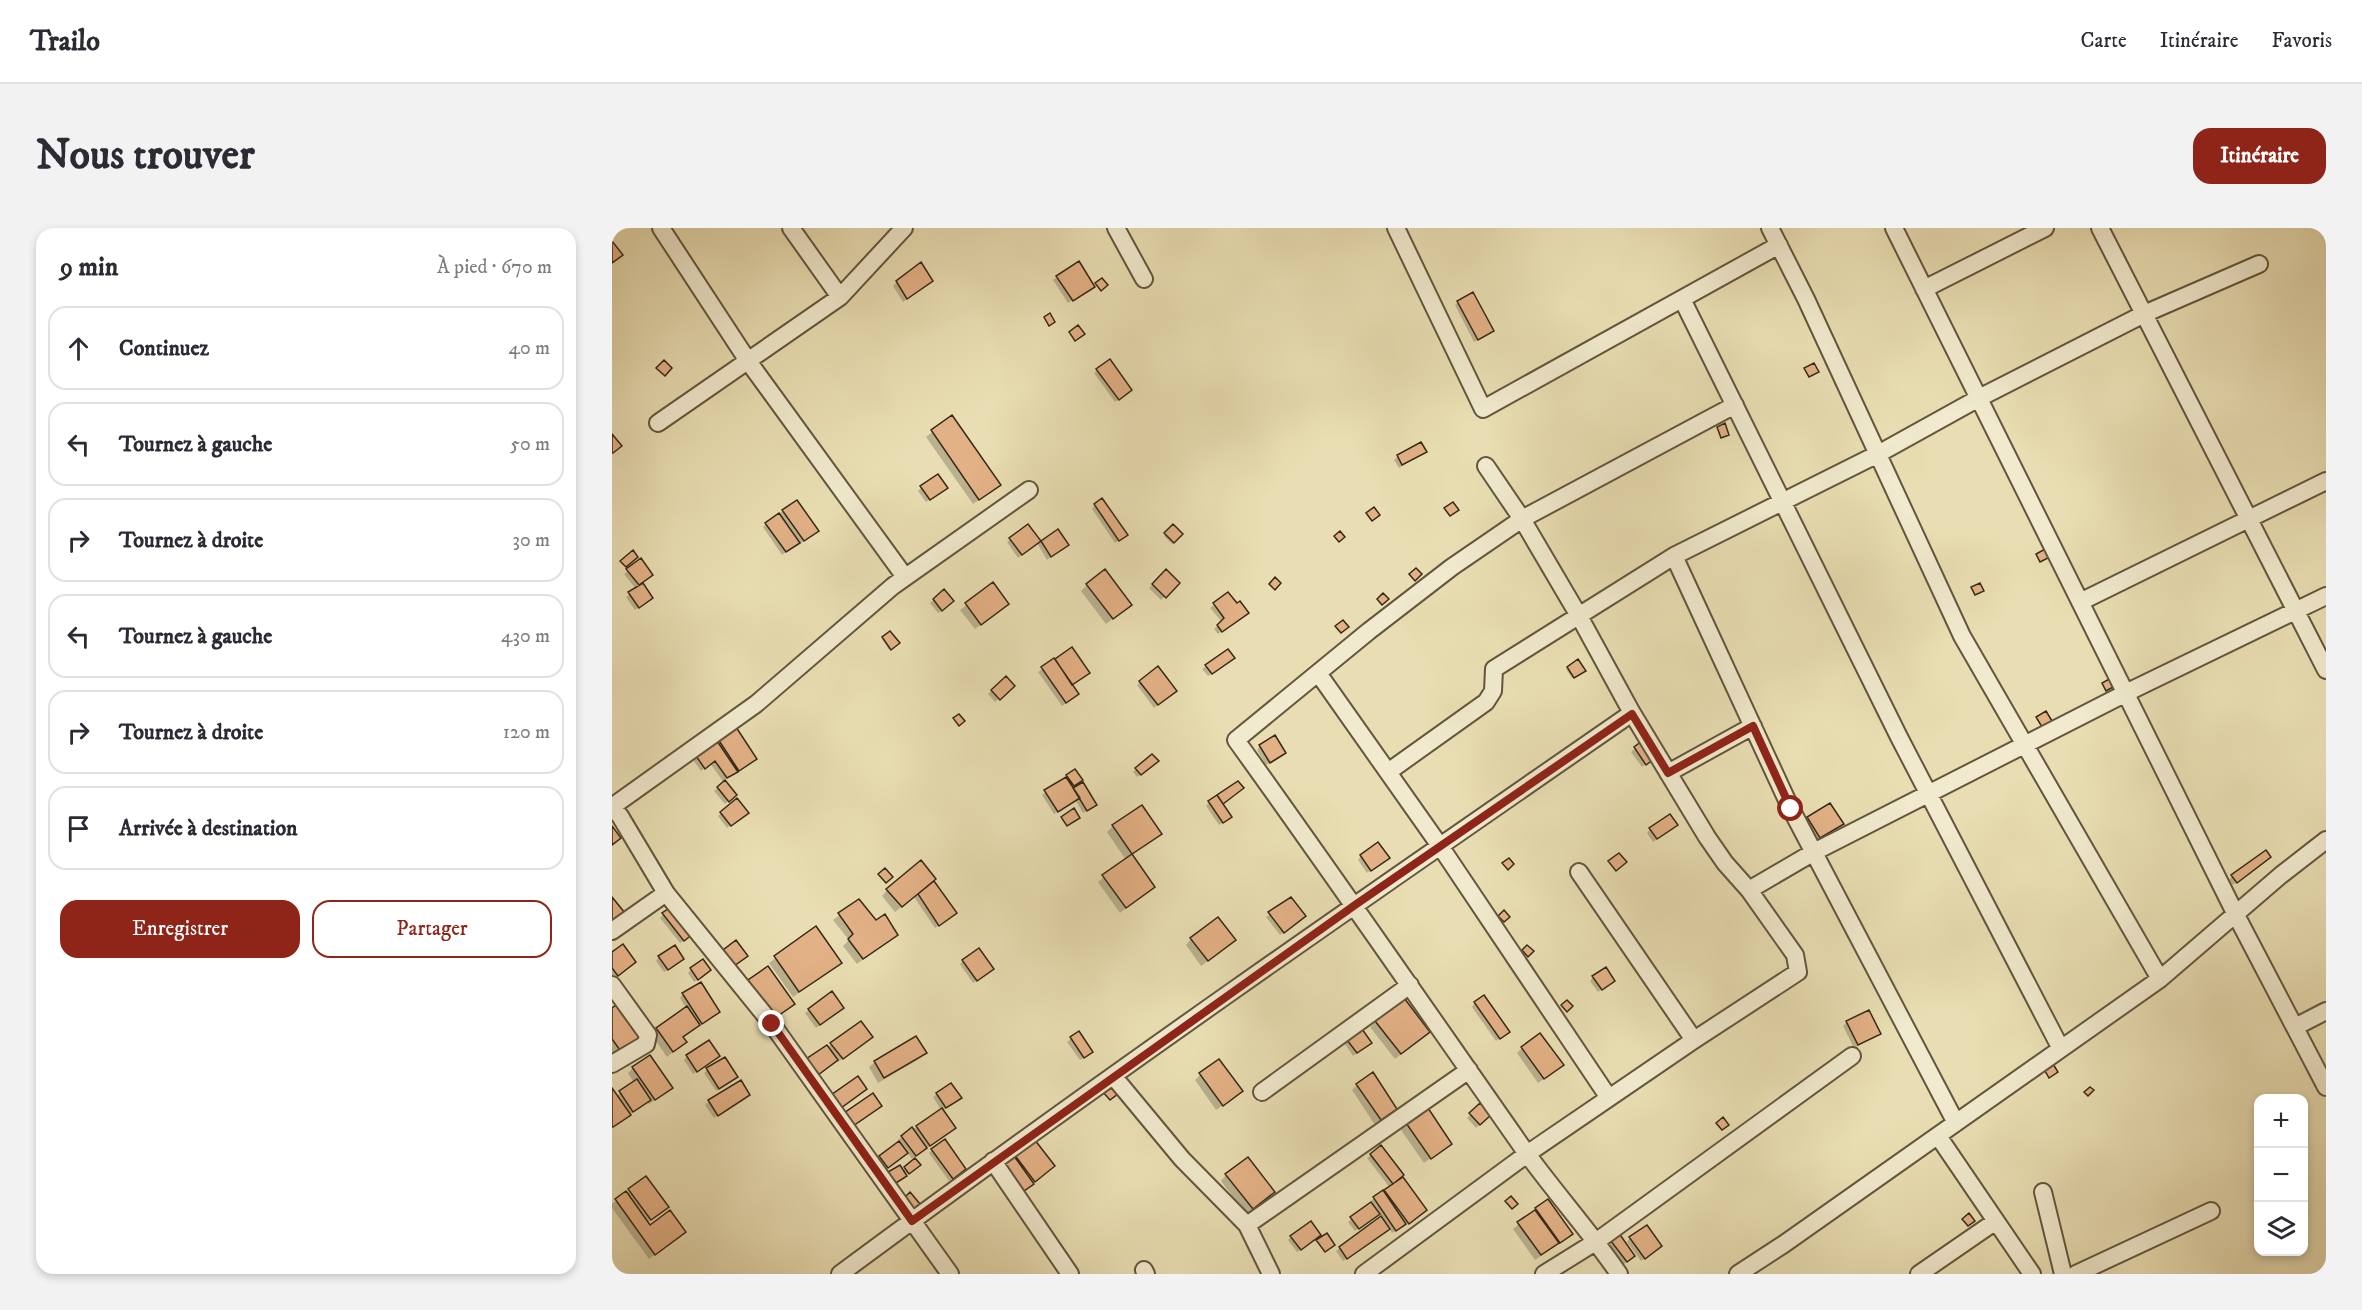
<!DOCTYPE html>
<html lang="fr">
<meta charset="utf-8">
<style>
body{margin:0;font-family:"IM FELL DW Pica",serif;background:#f2f2f3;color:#2b2b33}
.controls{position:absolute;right:18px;bottom:18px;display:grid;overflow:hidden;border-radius:12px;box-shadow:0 3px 9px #0003}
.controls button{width:54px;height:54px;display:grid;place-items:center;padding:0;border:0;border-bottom:2px solid #e1e1e2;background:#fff;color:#2b2b33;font:30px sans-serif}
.stop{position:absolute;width:18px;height:18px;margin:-14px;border:4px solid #8f2418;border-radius:50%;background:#fff}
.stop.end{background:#8f2418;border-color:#fff;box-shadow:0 2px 6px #0008}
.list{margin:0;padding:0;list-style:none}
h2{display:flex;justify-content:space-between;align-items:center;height:78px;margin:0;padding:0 24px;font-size:26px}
h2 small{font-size:20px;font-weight:400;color:#7c7c81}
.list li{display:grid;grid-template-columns:39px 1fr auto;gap:18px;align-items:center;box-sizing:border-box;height:84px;margin:0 12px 12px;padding:0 12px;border:2px solid #e1e1e2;border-radius:18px}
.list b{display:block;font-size:22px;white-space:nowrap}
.list em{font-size:20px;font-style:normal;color:#7c7c81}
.actions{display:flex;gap:12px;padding:18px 24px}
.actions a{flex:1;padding:14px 0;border:2px solid #8f2418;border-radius:18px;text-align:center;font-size:21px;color:#8f2418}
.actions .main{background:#8f2418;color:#fff}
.icon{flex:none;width:33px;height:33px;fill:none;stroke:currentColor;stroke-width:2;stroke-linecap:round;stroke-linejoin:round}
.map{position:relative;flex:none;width:1714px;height:1046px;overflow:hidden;border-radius:18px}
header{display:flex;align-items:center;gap:36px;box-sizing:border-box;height:84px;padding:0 30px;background:#fff;border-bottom:2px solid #e1e1e2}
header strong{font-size:28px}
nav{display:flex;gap:33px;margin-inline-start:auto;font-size:21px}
.intro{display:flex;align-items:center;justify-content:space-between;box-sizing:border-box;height:144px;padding:0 36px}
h1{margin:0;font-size:42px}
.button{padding:15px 27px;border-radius:18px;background:#8f2418;color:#fff;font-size:21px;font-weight:700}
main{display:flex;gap:36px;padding:0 36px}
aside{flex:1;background:#fff;border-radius:18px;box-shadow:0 3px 9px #0003}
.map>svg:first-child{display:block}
.shadow{fill:#0003}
.building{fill:#e3b186;stroke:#362815;stroke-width:1.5}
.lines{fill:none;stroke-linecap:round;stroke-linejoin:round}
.street-casing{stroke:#63563c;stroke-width:20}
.street{stroke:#f1eace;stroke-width:16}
.route{stroke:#8f2418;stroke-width:8}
</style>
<header>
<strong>Trailo</strong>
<nav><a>Carte</a><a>Itinéraire</a><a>Favoris</a></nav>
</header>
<div class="intro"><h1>Nous trouver</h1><a class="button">Itinéraire</a></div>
<main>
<aside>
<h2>9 min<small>À pied · 670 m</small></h2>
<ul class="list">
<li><svg class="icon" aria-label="ahead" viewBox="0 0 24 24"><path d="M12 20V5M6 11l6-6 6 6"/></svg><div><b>Continuez</b></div><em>40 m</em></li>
<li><svg class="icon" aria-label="left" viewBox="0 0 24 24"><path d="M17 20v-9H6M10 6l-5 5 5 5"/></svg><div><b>Tournez à gauche</b></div><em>50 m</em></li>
<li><svg class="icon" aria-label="right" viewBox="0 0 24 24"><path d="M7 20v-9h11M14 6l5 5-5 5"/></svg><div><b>Tournez à droite</b></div><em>30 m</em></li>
<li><svg class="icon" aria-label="left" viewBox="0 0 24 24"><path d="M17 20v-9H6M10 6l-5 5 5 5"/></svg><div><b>Tournez à gauche</b></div><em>430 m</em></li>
<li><svg class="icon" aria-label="right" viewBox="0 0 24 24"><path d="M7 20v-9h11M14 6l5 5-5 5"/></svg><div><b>Tournez à droite</b></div><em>120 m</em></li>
<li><svg class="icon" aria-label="arrive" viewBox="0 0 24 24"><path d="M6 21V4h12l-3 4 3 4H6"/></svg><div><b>Arrivée à destination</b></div></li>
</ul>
<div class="actions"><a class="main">Enregistrer</a><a>Partager</a></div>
</aside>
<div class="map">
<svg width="1714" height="1046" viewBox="0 0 1714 1046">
<rect width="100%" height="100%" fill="#e9deb3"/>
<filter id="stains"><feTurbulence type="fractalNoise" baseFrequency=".00333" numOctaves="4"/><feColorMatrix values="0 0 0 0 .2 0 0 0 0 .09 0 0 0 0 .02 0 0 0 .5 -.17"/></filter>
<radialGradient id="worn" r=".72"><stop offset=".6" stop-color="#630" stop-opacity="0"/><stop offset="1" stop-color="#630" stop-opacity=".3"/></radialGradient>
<path class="shadow" d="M 445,49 L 479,60 L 456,75 L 441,52 Z
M 285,54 L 316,56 L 291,74 L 281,58 Z
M 846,74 L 880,103 L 862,114 L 843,77 Z
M 485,142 L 515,165 L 503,174 L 482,145 Z
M 339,189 L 381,262 L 361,276 L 314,209 Z
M 813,224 L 787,240 L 782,232 L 786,228 Z
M 309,260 L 330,263 L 314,274 L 306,263 Z
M 483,277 L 510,310 L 503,315 L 480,281 Z
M 171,283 L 201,306 L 188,316 L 187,314 L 170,327 L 151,299 Z
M 416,298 L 429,315 L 446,304 L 451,320 L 435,332 L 425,315 L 406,330 L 395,314 Z
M 561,298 L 569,306 L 560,316 L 552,308 Z
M 29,332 L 29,355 L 39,370 L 23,382 L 14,369 L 24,361 L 12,346 Z
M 554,343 L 566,355 L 549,372 L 537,360 Z
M 381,356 L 389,381 L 363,401 L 348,382 Z
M 475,357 L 512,382 L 494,396 L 469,363 Z
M 332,363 L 337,377 L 326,385 L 318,375 Z
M 616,366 L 631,388 L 606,406 L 602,401 L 610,394 L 598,380 Z
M 278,405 L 286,415 L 277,422 L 270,411 Z
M 460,421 L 459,458 L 461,470 L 450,478 L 426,444 Z
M 615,423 L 618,433 L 596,448 L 590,441 Z
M 966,434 L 972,442 L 960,450 L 954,441 Z
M 393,450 L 401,458 L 383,474 L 376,466 Z
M 528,454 L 560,466 L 542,480 L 525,457 Z
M 105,510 L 143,531 L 112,552 L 123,567 L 113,576 L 102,563 L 112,555 L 98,535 L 89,543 L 79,529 Z
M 1029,515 L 1037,534 L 1030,539 L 1019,524 Z
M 648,518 L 669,528 L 654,537 L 645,522 Z
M 542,536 L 525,549 L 521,544 L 524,541 Z
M 455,548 L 469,552 L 459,559 L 480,580 L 471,585 L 464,573 L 442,586 L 430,567 Z
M 597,574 L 609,576 L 615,592 L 607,597 L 594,578 Z
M 109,585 L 131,588 L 115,600 L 106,588 Z
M 1196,591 L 1227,599 L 1204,613 L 1193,594 Z
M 501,598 L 548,606 L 518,627 L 541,659 L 508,685 L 486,654 L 514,632 L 495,604 Z
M 1061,600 L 1041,614 L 1035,605 L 1038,601 Z
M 749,628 L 772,633 L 755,645 L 746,632 Z
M 1653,633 L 1621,657 L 1617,652 L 1620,648 Z
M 320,653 L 343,685 L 323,700 L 302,669 L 283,684 L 270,668 L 275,662 Z
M 678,671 L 688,692 L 668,707 L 654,689 Z
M 247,673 L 263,694 L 284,707 L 245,736 L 231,718 L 237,712 L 221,692 Z
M 51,687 L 76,710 L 68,715 L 48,690 Z
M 204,700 L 222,740 L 181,769 L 157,735 Z
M 579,711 L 616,718 L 589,738 L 574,717 Z
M 0,726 L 19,737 L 2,750 L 0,747 Z
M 47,729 L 67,734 L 52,744 L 44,733 Z
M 351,733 L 376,745 L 361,755 L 348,736 Z
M 79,741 L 94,746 L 82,754 L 76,745 Z
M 981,749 L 998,756 L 986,764 L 978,753 Z
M 71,766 L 103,787 L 70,810 L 73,814 L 55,829 L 39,806 L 74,780 L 68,770 Z
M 863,775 L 893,807 L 884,813 L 860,779 Z
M 0,782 L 29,810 L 4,829 L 0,824 Z
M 197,782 L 227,783 L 204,800 L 193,785 Z
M 764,794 L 811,809 L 783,831 L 758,799 Z
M 1235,794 L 1267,806 L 1242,820 L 1231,798 Z
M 466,805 L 475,827 L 468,832 L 455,814 Z
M 256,812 L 226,834 L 216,820 L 219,816 Z
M 736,813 L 755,818 L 741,828 L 733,816 Z
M 910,820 L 944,842 L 926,855 L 905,825 Z
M 313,825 L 307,831 L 266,855 L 257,839 L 263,834 Z
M 75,828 L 103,831 L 81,846 L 72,832 Z
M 21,840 L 53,865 L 37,876 L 35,874 L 0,900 L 0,863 L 4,868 L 22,855 L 16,845 Z
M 95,842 L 124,849 L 104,863 L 92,845 Z
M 588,847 L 623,869 L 604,882 L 583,852 Z
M 745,857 L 784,881 L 763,897 L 740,862 Z
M 325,866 L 344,873 L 330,883 L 339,903 L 300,931 L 295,924 L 272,943 L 264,933 L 288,914 L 286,912 L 290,909 L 329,882 L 321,869 Z
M 136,867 L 102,890 L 93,877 L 97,873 Z
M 868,877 L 877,887 L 864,900 L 855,890 Z
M 815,882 L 838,916 L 812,935 L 789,902 Z
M 320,922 L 349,944 L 337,953 L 317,925 Z
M 400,923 L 436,943 L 408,965 L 389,941 Z
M 759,927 L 789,949 L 813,982 L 791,1000 L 790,999 L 780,1005 L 777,1000 L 731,1033 L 724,1023 L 770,990 L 767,985 L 743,1003 L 736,994 L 760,975 L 759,973 L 762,970 L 778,960 L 755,930 Z
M 307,937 L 282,955 L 276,947 L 287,939 L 290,943 L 293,940 Z
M 614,947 L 656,969 L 634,986 L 609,953 Z
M 17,963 L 49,984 L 35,995 L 38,999 L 72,1004 L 37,1031 L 0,980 L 0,976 Z
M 924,981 L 956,1009 L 923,1032 L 901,1001 Z
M 679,1009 L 704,1011 L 685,1024 L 676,1012 Z
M 996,1009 L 1018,1031 L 1011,1037 L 993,1012 Z
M 1018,1010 L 1045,1022 L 1029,1033 L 1015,1014 Z"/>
<path class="building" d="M 0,13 L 11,27 L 0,35 Z
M 467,33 L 483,59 L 461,73 L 444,48 Z
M 309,34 L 321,53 L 295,71 L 284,53 Z
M 490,50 L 496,57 L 489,63 L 483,55 Z
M 861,64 L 882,103 L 866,112 L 845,73 Z
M 438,85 L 443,94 L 437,98 L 432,89 Z
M 466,97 L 473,106 L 463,113 L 457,104 Z
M 498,131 L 520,162 L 507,172 L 484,141 Z
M 52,132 L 60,140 L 53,148 L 44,140 Z
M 1202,135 L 1207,144 L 1197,149 L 1192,140 Z
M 340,187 L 389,257 L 367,272 L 319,202 Z
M 1113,195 L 1117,207 L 1109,210 L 1105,199 Z
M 0,206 L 10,218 L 1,225 L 0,224 Z
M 809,214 L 815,224 L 790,237 L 785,227 Z
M 326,246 L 336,260 L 318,272 L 308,258 Z
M 490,270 L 516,307 L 507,313 L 482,276 Z
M 185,272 L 207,303 L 192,313 L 170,282 Z
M 841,274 L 847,282 L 838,288 L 832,280 Z
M 762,279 L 768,287 L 760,293 L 754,285 Z
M 167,285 L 188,315 L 174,324 L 153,295 Z
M 416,296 L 429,313 L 410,327 L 397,310 Z
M 561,296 L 571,306 L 562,315 L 552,305 Z
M 446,301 L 457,317 L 439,329 L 429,313 Z
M 728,303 L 733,309 L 727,314 L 722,308 Z
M 1433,321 L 1438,329 L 1428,334 L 1424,326 Z
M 21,322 L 26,329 L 14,339 L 8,333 Z
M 29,330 L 41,347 L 27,357 L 14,341 Z
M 804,340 L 810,346 L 803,353 L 797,346 Z
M 493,341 L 520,377 L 501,391 L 474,356 Z
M 554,341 L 568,355 L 554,370 L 540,356 Z
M 663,349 L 669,355 L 663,362 L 657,356 Z
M 381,354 L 397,376 L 369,397 L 353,375 Z
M 31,355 L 41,370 L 27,380 L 16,364 Z
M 1368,355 L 1372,363 L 1363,367 L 1359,359 Z
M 332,361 L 342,373 L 330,383 L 321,371 Z
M 616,364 L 625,375 L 628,373 L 637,385 L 610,404 L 605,397 L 612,390 L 601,375 Z
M 771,365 L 777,371 L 770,377 L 765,371 Z
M 731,392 L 737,399 L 729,405 L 723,398 Z
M 278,403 L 288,415 L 279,422 L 270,409 Z
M 460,419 L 478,445 L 460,457 L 443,431 Z
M 616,421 L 623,430 L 600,446 L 593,437 Z
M 442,430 L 467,466 L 454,475 L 429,439 Z
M 966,431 L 974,443 L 962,450 L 955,439 Z
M 546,438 L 565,463 L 546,477 L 527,453 Z
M 394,448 L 403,458 L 388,472 L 379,462 Z
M 1499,450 L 1503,458 L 1494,463 L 1490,455 Z
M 1434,483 L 1443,498 L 1433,504 L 1424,489 Z
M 347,486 L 353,493 L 347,498 L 341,490 Z
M 122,496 L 145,531 L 127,543 L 104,508 Z
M 663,507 L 674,525 L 658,535 L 647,517 Z
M 103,510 L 126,544 L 115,550 L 103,533 L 93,541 L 82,525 Z
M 1030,513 L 1042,531 L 1034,537 L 1022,519 Z
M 540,526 L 547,533 L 529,547 L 523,540 Z
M 463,541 L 471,552 L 462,558 L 454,547 Z
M 454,549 L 468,570 L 446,584 L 432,562 Z
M 113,552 L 125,567 L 117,574 L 105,559 Z
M 626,553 L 632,560 L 611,576 L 605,567 Z
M 471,554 L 485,577 L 475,583 L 461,560 Z
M 605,567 L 620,589 L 611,595 L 596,573 Z
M 125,570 L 137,585 L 119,598 L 108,584 Z
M 1218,575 L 1232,596 L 1208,610 L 1195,589 Z
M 530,577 L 550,606 L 520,626 L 500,597 Z
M 462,580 L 468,590 L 455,598 L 449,589 Z
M 1058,586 L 1066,597 L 1045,611 L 1037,600 Z
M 0,598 L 9,610 L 0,617 Z
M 766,614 L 778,630 L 759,643 L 748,627 Z
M 1654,622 L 1659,629 L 1625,655 L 1619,647 Z
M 1007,625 L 1015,634 L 1004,643 L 996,633 Z
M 520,626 L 543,659 L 514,680 L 490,647 Z
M 897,630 L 902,636 L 896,642 L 890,635 Z
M 309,632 L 324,651 L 290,679 L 274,661 Z
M 273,640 L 281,649 L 274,655 L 266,646 Z
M 322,653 L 345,685 L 327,698 L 306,666 Z
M 0,669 L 13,685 L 0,696 Z
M 679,669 L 694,688 L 672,705 L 656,684 Z
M 247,671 L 264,692 L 273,686 L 286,707 L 251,731 L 236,711 L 241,706 L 226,685 Z
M 59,679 L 81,706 L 72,713 L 50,685 Z
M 892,682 L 898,689 L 892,694 L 886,688 Z
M 606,689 L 624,712 L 596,733 L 578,710 Z
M 204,698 L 230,735 L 187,764 L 162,728 Z
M 124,712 L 136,728 L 122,738 L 111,722 Z
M 11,716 L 24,734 L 6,748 L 0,740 L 0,724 Z
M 63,717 L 72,731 L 56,742 L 46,728 Z
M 915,717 L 922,723 L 916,729 L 910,722 Z
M 367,720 L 382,741 L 365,753 L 350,732 Z
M 91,731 L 99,742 L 86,752 L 78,740 Z
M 156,738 L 183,776 L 163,790 L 136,752 Z
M 994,739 L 1003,753 L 990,762 L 980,748 Z
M 89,754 L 108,784 L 90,796 L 70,765 Z
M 220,763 L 232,780 L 208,797 L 196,781 Z
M 872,767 L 898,804 L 888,811 L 862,774 Z
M 792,770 L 818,804 L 789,826 L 763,793 Z
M 955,772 L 961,778 L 955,784 L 949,777 Z
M 7,775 L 31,811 L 10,825 L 0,811 L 0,780 Z
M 75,778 L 88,797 L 71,809 L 75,814 L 61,824 L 44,800 Z
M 1257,782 L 1269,806 L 1246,817 L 1234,793 Z
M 249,793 L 261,809 L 231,831 L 218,815 Z
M 750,801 L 760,815 L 745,825 L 735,812 Z
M 467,803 L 481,824 L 472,830 L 458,809 Z
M 928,805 L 952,837 L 932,851 L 909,819 Z
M 304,808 L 315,825 L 272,850 L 262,833 Z
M 97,812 L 108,828 L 85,844 L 74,827 Z
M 215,817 L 226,832 L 206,847 L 194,831 Z
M 38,827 L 61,860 L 43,872 L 20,839 Z
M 113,829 L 126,849 L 107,861 L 94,840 Z
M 607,831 L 631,863 L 611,878 L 587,845 Z
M 1441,836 L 1446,844 L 1437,850 L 1432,841 Z
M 761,844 L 785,881 L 769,892 L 744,856 Z
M 246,848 L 255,861 L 229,880 L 219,867 Z
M 25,851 L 39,872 L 21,884 L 7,863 Z
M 129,852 L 138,867 L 106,888 L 96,872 Z
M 339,855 L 350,870 L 334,880 L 324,865 Z
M 500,856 L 507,865 L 498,872 L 490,863 Z
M 1478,859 L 1482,862 L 1476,868 L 1472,864 Z
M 0,860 L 19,887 L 1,899 L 0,898 Z
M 261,865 L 270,878 L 241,898 L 232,885 Z
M 868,875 L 879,887 L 868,897 L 857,885 Z
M 330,880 L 344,900 L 318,918 L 304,898 Z
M 816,880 L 840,916 L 819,931 L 794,895 Z
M 1111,889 L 1117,897 L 1110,902 L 1104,895 Z
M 300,899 L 315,920 L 304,928 L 289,908 Z
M 419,907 L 443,938 L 423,954 L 399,922 Z
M 333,911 L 354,941 L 341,951 L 319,921 Z
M 287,913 L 296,925 L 276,940 L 267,928 Z
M 769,917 L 792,947 L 781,956 L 758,926 Z
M 402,928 L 422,956 L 412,963 L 392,936 Z
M 636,929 L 663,964 L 641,981 L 613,946 Z
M 303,930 L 309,937 L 297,946 L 292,939 Z
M 288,937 L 295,948 L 284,955 L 276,944 Z
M 34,948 L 57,979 L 39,992 L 16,961 Z
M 791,949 L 815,982 L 797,996 L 772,962 Z
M 771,962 L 794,996 L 784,1003 L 761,969 Z
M 14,963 L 38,997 L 58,982 L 74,1004 L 43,1027 L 3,971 Z
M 298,964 L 308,976 L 302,981 L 292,970 Z
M 899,968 L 906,976 L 900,981 L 893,973 Z
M 936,971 L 961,1006 L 948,1015 L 923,980 Z
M 759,974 L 768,986 L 747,1001 L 738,989 Z
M 923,982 L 947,1015 L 929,1027 L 905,994 Z
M 1357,985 L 1363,993 L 1356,998 L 1350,991 Z
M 769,988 L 778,1001 L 735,1031 L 727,1019 Z
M 699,993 L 709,1007 L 689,1022 L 678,1008 Z
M 1035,997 L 1050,1018 L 1033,1031 L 1017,1009 Z
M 1004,1001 L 1023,1028 L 1015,1034 L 995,1008 Z
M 715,1005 L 723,1017 L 713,1024 L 704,1012 Z"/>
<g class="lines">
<g class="street-casing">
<path id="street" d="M 49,0 L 136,133 L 293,349
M 179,0 L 228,69
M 504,0 L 532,51
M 784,0 L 871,181 L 1167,17
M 1158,0 L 1194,71 L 1350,408 L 1548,751
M 1282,0 L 1624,687 L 1714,859
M 1488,0 L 1714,442
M 1312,61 L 1433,0
M 1070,71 L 1287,509 L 1449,821
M 46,195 L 228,69 L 292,0
M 1062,328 L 1179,581 L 1344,895
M 1468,374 L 1714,253
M 706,445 L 828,618 L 997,870
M 776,544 L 874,474 L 881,463 L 882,441 L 1062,328 L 1266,226 L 1367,170 L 1532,86 L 1647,36
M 1056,545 L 1141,498
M 1,578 L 144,476 L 281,358 L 417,262
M 0,579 L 8,588 L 54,665 L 160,796 L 338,1046
M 967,644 L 1082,812
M 1137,662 L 1202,624 L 1522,461 L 1714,368
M 0,703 L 54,665
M 0,757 L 36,807 L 34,816 L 0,836
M 1683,799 L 1714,783
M 502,849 L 570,931 L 635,997 L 659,1046
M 650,864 L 798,757
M 1326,908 L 1420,1046
M 381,933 L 458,1046
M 1431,964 L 1451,1046
M 635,997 L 857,842
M 532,1042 L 534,1046
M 228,1046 C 488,853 754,669 1020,485
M 752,1046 L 915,926 L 1082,812 L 1186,744 L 1183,727 L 1137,662 L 1113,635 L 1095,609 L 1020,485 L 967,388 L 910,291 L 874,238
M 932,1046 L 985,1013 L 1240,828
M 1007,1046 C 978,1003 943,965 913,923 C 817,786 722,648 624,512 L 757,403 L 840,339 L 910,291 L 1123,177
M 1126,1046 L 1172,1016 L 1548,751 L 1669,647 L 1714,612
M 1307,1046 L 1384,993
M 1464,1046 L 1599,983"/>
</g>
<use href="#street" class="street"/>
</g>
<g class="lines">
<path class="route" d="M 160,796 L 300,993 L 743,677 L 1020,486 L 1056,545 L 1141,498 L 1179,581"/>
</g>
<rect width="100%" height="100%" filter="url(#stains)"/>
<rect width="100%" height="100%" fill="url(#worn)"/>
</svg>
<div class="controls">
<button>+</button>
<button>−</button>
<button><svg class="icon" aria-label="layers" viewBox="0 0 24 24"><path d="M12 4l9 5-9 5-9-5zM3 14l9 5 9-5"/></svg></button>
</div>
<div class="stop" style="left:1179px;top:581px"></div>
<div class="stop end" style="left:160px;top:796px"></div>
</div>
</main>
